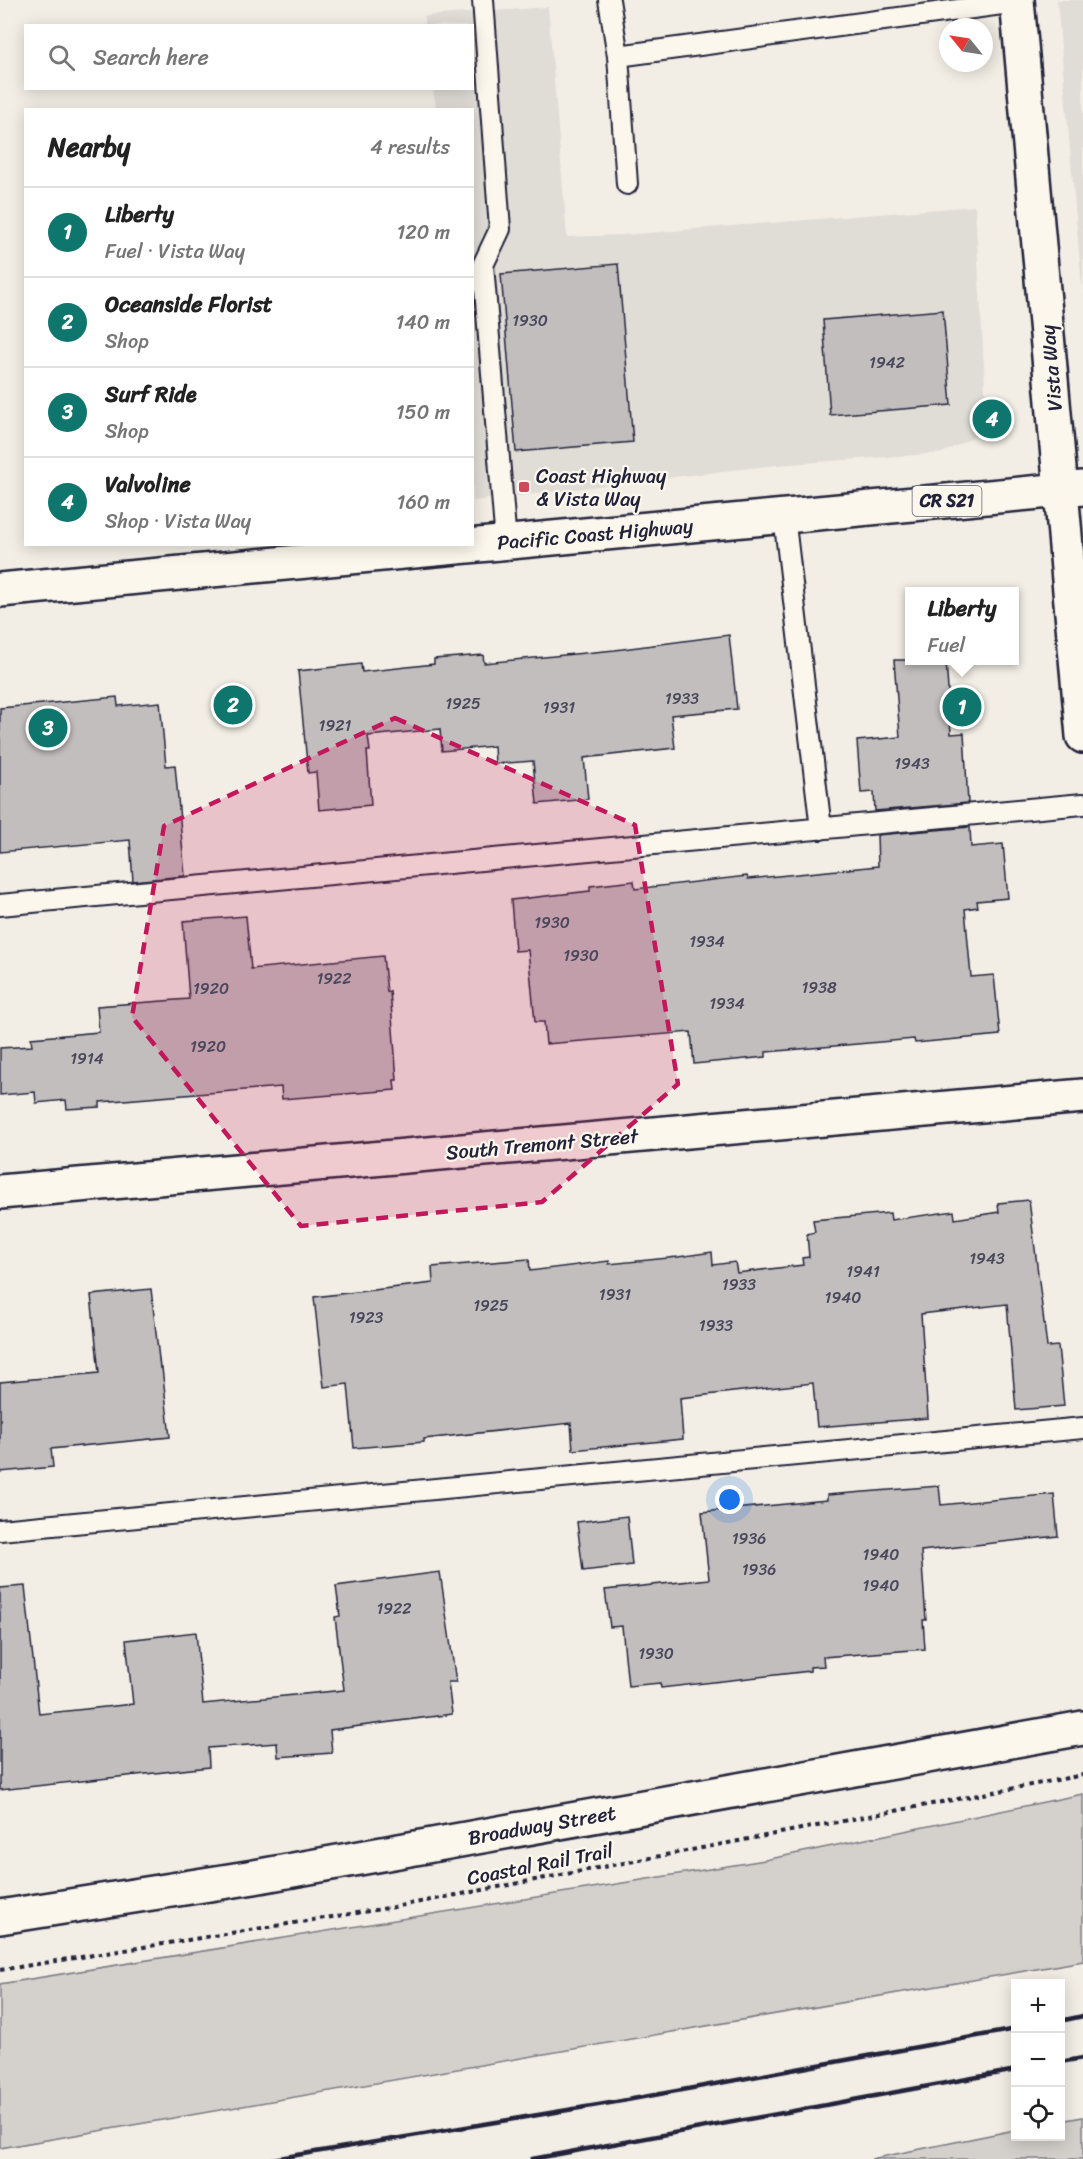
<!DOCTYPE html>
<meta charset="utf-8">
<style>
body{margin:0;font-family:Sriracha,sans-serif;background:#f6f6f6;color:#222}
.controls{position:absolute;right:18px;bottom:18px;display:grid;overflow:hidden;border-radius:0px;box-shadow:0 3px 15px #0003}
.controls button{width:54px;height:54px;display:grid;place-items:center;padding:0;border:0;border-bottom:2px solid #e0e0e0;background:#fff;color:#222;font:30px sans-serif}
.compass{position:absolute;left:939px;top:18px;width:54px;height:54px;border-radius:50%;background:#fff;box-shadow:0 3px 15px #0003;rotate:300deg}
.you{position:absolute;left:730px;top:1500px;width:21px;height:21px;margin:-15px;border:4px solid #fff;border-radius:50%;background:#1a73e8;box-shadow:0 0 0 9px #1a73e833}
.badge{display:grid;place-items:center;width:39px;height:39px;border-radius:50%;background:#0f766e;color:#fff;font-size:20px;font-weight:700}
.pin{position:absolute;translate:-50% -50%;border:3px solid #fff;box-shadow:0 2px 6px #0006}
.popup{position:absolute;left:905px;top:587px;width:114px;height:78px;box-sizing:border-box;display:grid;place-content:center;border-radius:0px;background:#fff;filter:drop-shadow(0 2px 4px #0005);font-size:20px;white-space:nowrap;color:#767676}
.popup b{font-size:22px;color:#222}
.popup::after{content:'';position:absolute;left:50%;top:100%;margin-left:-12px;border:12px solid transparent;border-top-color:#fff}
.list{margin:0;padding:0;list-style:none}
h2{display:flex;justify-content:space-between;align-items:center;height:78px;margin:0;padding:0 24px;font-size:26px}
h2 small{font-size:20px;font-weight:400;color:#767676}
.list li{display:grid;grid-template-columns:39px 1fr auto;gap:18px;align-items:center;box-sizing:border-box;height:90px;padding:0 24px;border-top:2px solid #e0e0e0}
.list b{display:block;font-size:22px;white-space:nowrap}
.list p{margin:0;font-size:20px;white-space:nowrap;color:#767676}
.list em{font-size:20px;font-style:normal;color:#767676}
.icon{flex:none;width:33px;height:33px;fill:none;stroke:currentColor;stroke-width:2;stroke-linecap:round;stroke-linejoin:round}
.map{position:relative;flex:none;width:1083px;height:2159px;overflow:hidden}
.search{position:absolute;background:#fff;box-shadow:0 3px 15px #0003;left:24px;top:24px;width:450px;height:66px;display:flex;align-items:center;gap:15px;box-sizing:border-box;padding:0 21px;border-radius:0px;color:#767676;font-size:22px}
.panel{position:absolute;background:#fff;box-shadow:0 3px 15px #0003;left:24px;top:108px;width:450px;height:438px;border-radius:0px}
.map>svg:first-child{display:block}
.built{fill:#e0dcd6}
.green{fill:#d4d1cc;stroke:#7b7a84;stroke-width:1.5}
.building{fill:#c2bebe;stroke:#22223b;stroke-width:1.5}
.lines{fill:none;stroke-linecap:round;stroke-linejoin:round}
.lane-casing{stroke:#22223b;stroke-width:24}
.street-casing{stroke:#22223b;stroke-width:38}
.secondary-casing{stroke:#22223b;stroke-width:38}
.primary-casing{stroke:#22223b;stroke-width:38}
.path{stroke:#22223b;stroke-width:4;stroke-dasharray:4.5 4.5;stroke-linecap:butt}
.lane{stroke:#fbf7ec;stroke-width:20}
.street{stroke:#fbf7ec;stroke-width:33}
.secondary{stroke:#fbf7ec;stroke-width:33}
.primary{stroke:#fbf7ec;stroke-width:33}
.rail{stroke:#22223b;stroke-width:4.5}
.marked{fill:#c2185b;fill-opacity:0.2;stroke:#c2185b;stroke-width:4.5;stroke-dasharray:12 8;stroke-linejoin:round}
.poi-dot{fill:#d1495b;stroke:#fbf7ec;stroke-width:2}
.labels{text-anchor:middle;stroke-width:4.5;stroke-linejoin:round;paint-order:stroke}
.number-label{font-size:16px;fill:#4a495c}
.shield{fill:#fbf7ec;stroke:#636270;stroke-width:1.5}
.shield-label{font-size:18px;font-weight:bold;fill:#22223b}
.street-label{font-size:20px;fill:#22223b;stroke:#fbf7ec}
.poi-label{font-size:20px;fill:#22223b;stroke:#fbf7ec;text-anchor:start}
</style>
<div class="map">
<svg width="1083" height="2159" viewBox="0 0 1083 2159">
<rect width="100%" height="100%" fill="#f2eee5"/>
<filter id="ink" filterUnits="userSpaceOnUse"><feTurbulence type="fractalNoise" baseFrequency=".0167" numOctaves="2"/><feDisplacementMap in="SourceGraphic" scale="12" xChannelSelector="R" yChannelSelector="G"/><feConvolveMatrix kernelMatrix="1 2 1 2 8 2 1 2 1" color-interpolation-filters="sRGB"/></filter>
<g filter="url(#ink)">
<path class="built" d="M 1057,0 L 1083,0 L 1083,298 Z
M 548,7 L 567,237 L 624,235 L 975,206 L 986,406 L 974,437 L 942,453 L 776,465 L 473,501 L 472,110 L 436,109 L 433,89 L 472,88 L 472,26 L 425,25 L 424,16 Z"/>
<path class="green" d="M 1083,1794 L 1083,1961 L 0,2148 L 0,1984 L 765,1860 Z
M 1083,2117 L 1083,2159 L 871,2159 L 1015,2130 L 1016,2136 L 1060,2136 L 1061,2121 Z"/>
<path class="building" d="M 618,264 L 633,442 L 516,452 L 501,274 Z
M 943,310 L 951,405 L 830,415 L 823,320 Z
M 729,635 L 737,709 L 671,715 L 675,748 L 584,758 L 588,799 L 537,804 L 533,761 L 495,764 L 494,746 L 442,751 L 440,729 L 368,736 L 370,751 L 367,751 L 371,805 L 319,810 L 316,772 L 308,773 L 298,671 L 361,664 L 362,672 L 434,664 L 434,659 L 483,655 L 484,663 L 615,650 Z
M 894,660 L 946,660 L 951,734 L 964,733 L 968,803 L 875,811 L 874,792 L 861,793 L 857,741 L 900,737 Z
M 117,697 L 118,706 L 160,702 L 166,766 L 175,765 L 185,876 L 133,881 L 130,840 L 0,852 L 0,708 Z
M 970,827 L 971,847 L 1003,844 L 1008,898 L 977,901 L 978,907 L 965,909 L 971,977 L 994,975 L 1000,1035 L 915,1043 L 914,1039 L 766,1052 L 766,1057 L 694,1064 L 691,1032 L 546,1044 L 544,1022 L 535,1022 L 528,950 L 515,951 L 511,900 L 590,891 L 590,886 L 634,881 L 635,889 L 747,876 L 748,879 L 878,866 L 877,835 Z
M 246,916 L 251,969 L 383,956 L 387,992 L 390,991 L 397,1080 L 394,1080 L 395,1090 L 282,1099 L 281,1087 L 100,1102 L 100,1107 L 67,1109 L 66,1100 L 36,1103 L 35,1092 L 0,1095 L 0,1048 L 32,1046 L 31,1038 L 99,1032 L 97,1006 L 189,999 L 183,921 Z
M 1029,1200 L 1047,1347 L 1058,1346 L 1064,1406 L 1016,1410 L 1007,1304 L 921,1314 L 928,1418 L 817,1427 L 813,1383 L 680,1398 L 683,1439 L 573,1450 L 571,1423 L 424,1439 L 424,1442 L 354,1448 L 348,1384 L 324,1387 L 314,1297 L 433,1283 L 432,1267 L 529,1259 L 530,1271 L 609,1261 L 609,1264 L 678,1257 L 712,1252 L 713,1265 L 735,1262 L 737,1273 L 803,1265 L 802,1258 L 809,1257 L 807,1234 L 815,1232 L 813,1220 L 890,1213 L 891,1220 L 954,1211 L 955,1219 L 999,1212 L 998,1203 Z
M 151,1289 L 160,1368 L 162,1368 L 170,1437 L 51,1449 L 53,1467 L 0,1472 L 0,1382 L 99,1373 L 91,1295 Z
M 939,1486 L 941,1505 L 1054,1494 L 1058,1536 L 921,1551 L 926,1620 L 923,1620 L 925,1649 L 823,1657 L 824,1666 L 810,1667 L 810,1671 L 661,1688 L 660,1683 L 628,1686 L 622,1626 L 610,1627 L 605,1590 L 709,1579 L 702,1512 L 827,1500 L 827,1495 Z
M 627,1516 L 632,1565 L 583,1571 L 577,1522 Z
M 440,1572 L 456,1682 L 448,1682 L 452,1714 L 330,1730 L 332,1753 L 278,1757 L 277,1743 L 208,1748 L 209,1767 L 0,1790 L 0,1588 L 25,1586 L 39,1714 L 133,1704 L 126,1640 L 196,1632 L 203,1704 L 344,1690 L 335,1617 L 340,1616 L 336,1586 Z"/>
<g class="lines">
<g class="lane-casing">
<path id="lane" d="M 483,0 L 500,229 L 483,265 L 506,543
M 609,0 L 618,56 L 1017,2
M 618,56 L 627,184
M 784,516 L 821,829
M 0,905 L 1083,804
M 0,1530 L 1083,1428"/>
</g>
<g class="street-casing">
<path id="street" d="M 0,1192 L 1083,1096"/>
</g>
<g class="secondary-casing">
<path id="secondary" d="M 1017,0 L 1083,736
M 0,1917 L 254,1877 L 1083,1728"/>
</g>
<g class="primary-casing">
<path id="primary" d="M 0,590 L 1083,488"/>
</g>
<path class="path" d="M 0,1970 L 394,1907 L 1083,1775"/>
<use href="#lane" class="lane"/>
<use href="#street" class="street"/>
<use href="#secondary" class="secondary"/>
<use href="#primary" class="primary"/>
<path class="rail" d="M 1060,2021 L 1083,2016
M 1060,2062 L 1083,2058
M 273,2159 L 616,2102 L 1016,2029
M 532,2159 L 1016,2070"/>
</g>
</g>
<path class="marked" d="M 395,718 L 635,825 L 678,1084 L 542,1202 L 301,1226 L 132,1017 L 164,826 Z"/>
<rect class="poi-dot" x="518" y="481" width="12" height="12" rx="3"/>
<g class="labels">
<g class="number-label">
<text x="530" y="326">1930</text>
<text x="887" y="368">1942</text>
<text x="682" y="704">1933</text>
<text x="463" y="709">1925</text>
<text x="559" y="713">1931</text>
<text x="335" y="731">1921</text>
<text x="912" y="769">1943</text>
<text x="552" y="928">1930</text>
<text x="707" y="947">1934</text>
<text x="581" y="961">1930</text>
<text x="334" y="984">1922</text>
<text x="819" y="993">1938</text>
<text x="211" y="994">1920</text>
<text x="727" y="1009">1934</text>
<text x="208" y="1052">1920</text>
<text x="87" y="1064">1914</text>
<text x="987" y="1264">1943</text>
<text x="863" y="1277">1941</text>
<text x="739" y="1290">1933</text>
<text x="615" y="1300">1931</text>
<text x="843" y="1303">1940</text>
<text x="491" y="1311">1925</text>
<text x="366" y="1323">1923</text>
<text x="716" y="1331">1933</text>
<text x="749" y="1544">1936</text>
<text x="881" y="1560">1940</text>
<text x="759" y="1575">1936</text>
<text x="881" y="1591">1940</text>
<text x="394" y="1614">1922</text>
<text x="656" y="1659">1930</text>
</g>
<rect class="shield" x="912.5" y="486" width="69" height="30" rx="4.5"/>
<g class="shield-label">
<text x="947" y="507">CR S21</text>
</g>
<g class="street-label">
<text transform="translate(1051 368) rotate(-95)" y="7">Vista Way</text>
<text transform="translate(595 534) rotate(-5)" y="7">Pacific Coast Highway</text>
<text transform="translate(542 1144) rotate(-5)" y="7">South Tremont Street</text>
<text transform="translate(542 1825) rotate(-10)" y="7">Broadway Street</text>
<text transform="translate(540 1864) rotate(-11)" y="7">Coastal Rail Trail</text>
</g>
<g class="poi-label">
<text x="536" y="483">Coast Highway<tspan x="536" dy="23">&amp; Vista Way</tspan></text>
</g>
</g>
</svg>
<div class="controls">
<button>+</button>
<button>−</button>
<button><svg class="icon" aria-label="locate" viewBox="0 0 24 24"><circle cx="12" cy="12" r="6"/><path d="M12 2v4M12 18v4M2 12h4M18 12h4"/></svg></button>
</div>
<svg class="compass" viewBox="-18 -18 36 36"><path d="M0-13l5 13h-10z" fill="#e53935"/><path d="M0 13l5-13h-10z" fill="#767676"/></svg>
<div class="you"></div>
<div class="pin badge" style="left:962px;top:707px">1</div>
<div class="popup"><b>Liberty</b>Fuel</div>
<div class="pin badge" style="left:233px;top:705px">2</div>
<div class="pin badge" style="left:48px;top:728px">3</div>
<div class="pin badge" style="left:992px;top:419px">4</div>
<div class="search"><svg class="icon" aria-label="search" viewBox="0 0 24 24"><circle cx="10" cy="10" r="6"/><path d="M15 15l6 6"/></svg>Search here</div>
<section class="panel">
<h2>Nearby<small>4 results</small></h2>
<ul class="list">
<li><span class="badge">1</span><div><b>Liberty</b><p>Fuel · Vista Way</p></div><em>120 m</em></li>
<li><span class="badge">2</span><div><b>Oceanside Florist</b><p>Shop</p></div><em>140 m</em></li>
<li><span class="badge">3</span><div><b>Surf Ride</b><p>Shop</p></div><em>150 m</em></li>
<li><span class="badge">4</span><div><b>Valvoline</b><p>Shop · Vista Way</p></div><em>160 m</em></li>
</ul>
</section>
</div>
